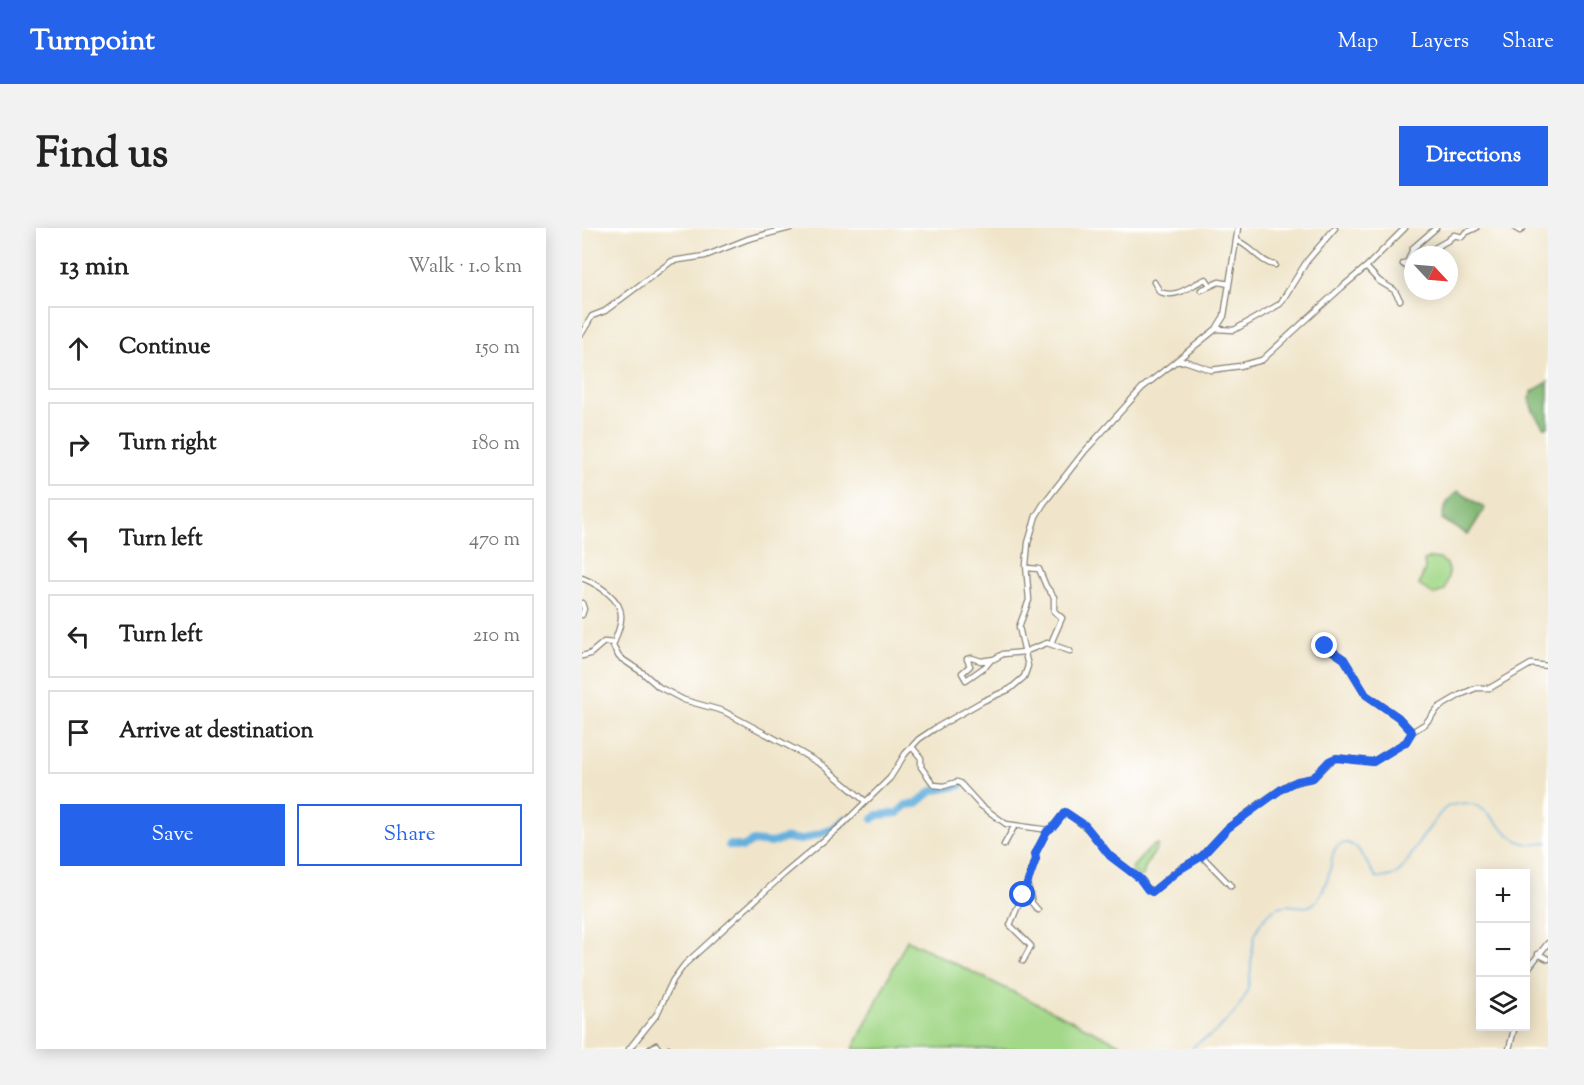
<!DOCTYPE html>
<meta charset="utf-8">
<style>
body{margin:0;font-family:"Sorts Mill Goudy",serif;background:#f2f2f2;color:#222}
.controls{position:absolute;right:18px;bottom:18px;display:grid;overflow:hidden;border-radius:0px;box-shadow:0 3px 15px #0003}
.controls button{width:54px;height:54px;display:grid;place-items:center;padding:0;border:0;border-bottom:2px solid #e0e0e0;background:#fff;color:#222;font:30px sans-serif}
.compass{position:absolute;left:822px;top:18px;width:54px;height:54px;border-radius:50%;background:#fff;box-shadow:0 3px 15px #0003;rotate:116deg}
.stop{position:absolute;width:18px;height:18px;margin:-14px;border:4px solid #2563eb;border-radius:50%;background:#fff}
.stop.end{background:#2563eb;border-color:#fff;box-shadow:0 2px 6px #0008}
.list{margin:0;padding:0;list-style:none}
h2{display:flex;justify-content:space-between;align-items:center;height:78px;margin:0;padding:0 24px;font-size:26px}
h2 small{font-size:20px;font-weight:400;color:#767676}
.list li{display:grid;grid-template-columns:39px 1fr auto;gap:18px;align-items:center;box-sizing:border-box;height:84px;margin:0 12px 12px;padding:0 12px;border:2px solid #e0e0e0;border-radius:0px}
.list b{display:block;font-size:22px;white-space:nowrap}
.list em{font-size:20px;font-style:normal;color:#767676}
.actions{display:flex;gap:12px;padding:18px 24px}
.actions a{flex:1;padding:14px 0;border:2px solid #2563eb;border-radius:0px;text-align:center;font-size:21px;color:#2563eb}
.actions .main{background:#2563eb;color:#fff}
.icon{flex:none;width:33px;height:33px;fill:none;stroke:currentColor;stroke-width:2;stroke-linecap:round;stroke-linejoin:round}
.map{position:relative;flex:none;width:966px;height:821px;overflow:hidden;border-radius:0px}
header{display:flex;align-items:center;gap:36px;box-sizing:border-box;height:84px;padding:0 30px;background:#2563eb;color:#fff}
header strong{font-size:28px}
nav{display:flex;gap:33px;margin-inline-start:auto;font-size:21px}
.intro{display:flex;align-items:center;justify-content:space-between;box-sizing:border-box;height:144px;padding:0 36px}
h1{margin:0;font-size:42px}
.button{padding:15px 27px;border-radius:0px;background:#2563eb;color:#fff;font-size:21px;font-weight:700}
main{display:flex;gap:36px;padding:0 36px}
aside{flex:1;background:#fff;border-radius:0px;box-shadow:0 3px 15px #0003}
.map>svg:first-child{display:block}
.green{fill:#a3d888;stroke:#607a52;stroke-width:1.5}
.forest{fill:#82b874;stroke:#4f6a48;stroke-width:1.5}
.lines{fill:none;stroke-linecap:round;stroke-linejoin:round}
.stream{stroke:#65b0de;stroke-width:1.5}
.river{stroke:#65b0de;stroke-width:8}
.minor-casing{stroke:#868073;stroke-width:7}
.minor{stroke:#fff;stroke-width:4.5}
.route{stroke:#2563eb;stroke-width:8}
</style>
<header>
<strong>Turnpoint</strong>
<nav><a>Map</a><a>Layers</a><a>Share</a></nav>
</header>
<div class="intro"><h1>Find us</h1><a class="button">Directions</a></div>
<main>
<aside>
<h2>13 min<small>Walk · 1.0 km</small></h2>
<ul class="list">
<li><svg class="icon" aria-label="ahead" viewBox="0 0 24 24"><path d="M12 20V5M6 11l6-6 6 6"/></svg><div><b>Continue</b></div><em>150 m</em></li>
<li><svg class="icon" aria-label="right" viewBox="0 0 24 24"><path d="M7 20v-9h11M14 6l5 5-5 5"/></svg><div><b>Turn right</b></div><em>180 m</em></li>
<li><svg class="icon" aria-label="left" viewBox="0 0 24 24"><path d="M17 20v-9H6M10 6l-5 5 5 5"/></svg><div><b>Turn left</b></div><em>470 m</em></li>
<li><svg class="icon" aria-label="left" viewBox="0 0 24 24"><path d="M17 20v-9H6M10 6l-5 5 5 5"/></svg><div><b>Turn left</b></div><em>210 m</em></li>
<li><svg class="icon" aria-label="arrive" viewBox="0 0 24 24"><path d="M6 21V4h12l-3 4 3 4H6"/></svg><div><b>Arrive at destination</b></div></li>
</ul>
<div class="actions"><a class="main">Save</a><a>Share</a></div>
</aside>
<div class="map">
<svg width="966" height="821" viewBox="0 0 966 821">
<rect width="100%" height="100%" fill="#fff"/>
<filter id="ink" filterUnits="userSpaceOnUse"><feTurbulence type="fractalNoise" baseFrequency=".0167" numOctaves="2"/><feDisplacementMap in="SourceGraphic" scale="12" xChannelSelector="R" yChannelSelector="G"/><feConvolveMatrix kernelMatrix="1 2 1 2 8 2 1 2 1" color-interpolation-filters="sRGB"/></filter>
<filter id="wash" filterUnits="userSpaceOnUse"><feTurbulence type="fractalNoise" baseFrequency=".008" numOctaves="4" result="noise"/><feDisplacementMap in="SourceGraphic" scale="24" xChannelSelector="R" yChannelSelector="G"/><feGaussianBlur stdDeviation="1.35" result="paint"/><feColorMatrix in="noise" values="0 0 0 0 0 0 0 0 0 0 0 0 0 0 0 0 0 1.4 0 .05"/><feComposite in="paint" operator="in"/></filter>
<g filter="url(#wash)">
<rect width="100%" height="100%" fill="#f0e5ca"/>
<path class="green" d="M 849,330 L 858,331 L 865,336 L 867,345 L 863,362 L 852,367 L 837,357 L 843,341 L 842,332 Z
M 574,616 L 576,617 C 572,628 563,633 561,648 L 557,649 L 549,641 C 558,632 563,623 574,616 Z
M 325,712 L 548,821 L 271,821 Z"/>
<path class="forest" d="M 966,153 L 966,199 L 962,199 C 956,191 943,175 950,164 C 954,160 962,158 966,153 Z
M 876,263 L 903,280 L 886,307 L 860,291 C 862,278 866,271 876,263 Z"/>
<g class="lines">
<path class="stream" d="M 610,821 C 614,813 625,811 632,805 C 643,795 658,780 664,766 C 674,740 663,710 684,688 C 705,665 720,688 733,674 C 740,667 746,651 748,641 C 751,629 749,615 766,615 L 776,621 L 794,649 C 818,653 824,635 834,619 C 840,609 847,601 853,592 C 858,586 862,579 870,577 C 917,564 915,629 966,614"/>
<path class="river" d="M 291,591 L 296,587 L 316,585 L 324,577 L 334,576 L 350,563 L 378,557
M 147,617 L 161,619 L 171,613 L 189,615 L 205,610 L 219,612 L 252,601 L 263,591"/>
</g>
</g>
<g filter="url(#ink)">
<g class="lines">
<g class="minor-casing">
<path id="minor" d="M 933,0 L 938,3 L 941,0
M 654,12 C 669,18 679,35 693,37
M 840,27 L 865,13 L 872,7 L 880,9 L 883,5 L 894,0
M 829,38 L 827,40 L 821,36 L 826,33 L 831,20 L 854,0
M 784,39 L 797,53 L 812,62 L 818,72
M 572,54 L 578,64 C 596,71 608,57 624,51 L 628,57
M 619,62 L 637,54 L 647,56
M 634,101 L 652,102 L 698,76 L 725,33 L 753,0
M 0,105 L 10,88 L 23,83 L 90,33 L 123,28 L 166,11 L 208,0
M 594,133 L 634,101 L 642,88 L 656,0
M 445,340 L 457,341 L 464,358 L 472,369 L 472,383 L 480,390 L 469,415
M 0,350 C 15,356 41,371 39,390 C 39,399 34,408 31,418 L 37,429 L 61,445 L 77,459 L 102,472 L 141,483 L 216,523 L 240,537 L 283,573
M 0,375 L 2,381 L 0,387
M 732,414 L 743,418 L 762,431 L 784,467 L 816,489 L 830,504
M 0,428 L 8,426 L 22,414 L 32,415
M 409,432 L 404,438 L 384,452 L 380,445 L 388,438 L 385,431 L 390,430 L 399,433 L 412,431 L 421,426 L 442,424 L 465,415 L 488,423
M 330,519 L 339,530 L 339,539 L 352,557 L 362,558 L 375,554 L 378,555 L 398,577 L 424,596 L 467,602 L 472,598 L 482,585 L 485,585 L 506,601 L 528,628 L 561,653 L 564,659 L 570,664 L 597,641 L 620,628 L 646,600 L 677,576 L 707,556 L 731,550 L 751,531 L 757,530 L 791,534 L 824,514 L 830,504 L 843,496 L 856,480 L 878,467 L 894,460 L 908,460 L 949,436 L 966,438
M 422,617 L 432,599
M 620,628 L 649,658
M 444,659 L 454,631 L 453,626 L 465,603
M 956,726 L 966,731
M 441,733 L 449,718 L 428,697 L 444,659 L 447,661 L 450,675 L 456,682
M 944,743 L 966,715
M 47,821 L 75,786 L 91,752 L 103,736 L 202,646 L 259,598 L 308,550 L 323,526 L 337,511 L 352,501 L 401,473 L 428,461 L 442,449 L 446,438 L 437,399 L 447,372 L 444,337 L 446,315 L 454,288 L 462,275 L 502,224 L 560,160 L 593,134 L 603,133 L 629,142 L 658,138 L 680,132 L 759,60 L 784,39 L 823,0
M 68,821 L 74,817 L 77,821
M 87,821 L 88,821
M 927,821 L 933,798"/>
</g>
<use href="#minor" class="minor"/>
</g>
</g>
<g class="lines" filter="url(#ink)">
<path class="route" d="M 441,667 L 454,631 L 453,626 L 465,603 L 472,598 L 483,584 L 503,597 L 528,628 L 557,650 L 566,662 L 570,664 L 597,642 L 620,628 L 646,600 L 701,560 L 715,553 L 731,550 L 747,533 L 754,530 L 791,534 L 824,514 L 830,504 L 816,489 L 784,467 L 762,431 L 743,418"/>
</g>
</svg>
<div class="controls">
<button>+</button>
<button>−</button>
<button><svg class="icon" aria-label="layers" viewBox="0 0 24 24"><path d="M12 4l9 5-9 5-9-5zM3 14l9 5 9-5"/></svg></button>
</div>
<svg class="compass" viewBox="-18 -18 36 36"><path d="M0-13l5 13h-10z" fill="#e53935"/><path d="M0 13l5-13h-10z" fill="#767676"/></svg>
<div class="stop" style="left:441px;top:667px"></div>
<div class="stop end" style="left:743px;top:418px"></div>
</div>
</main>
